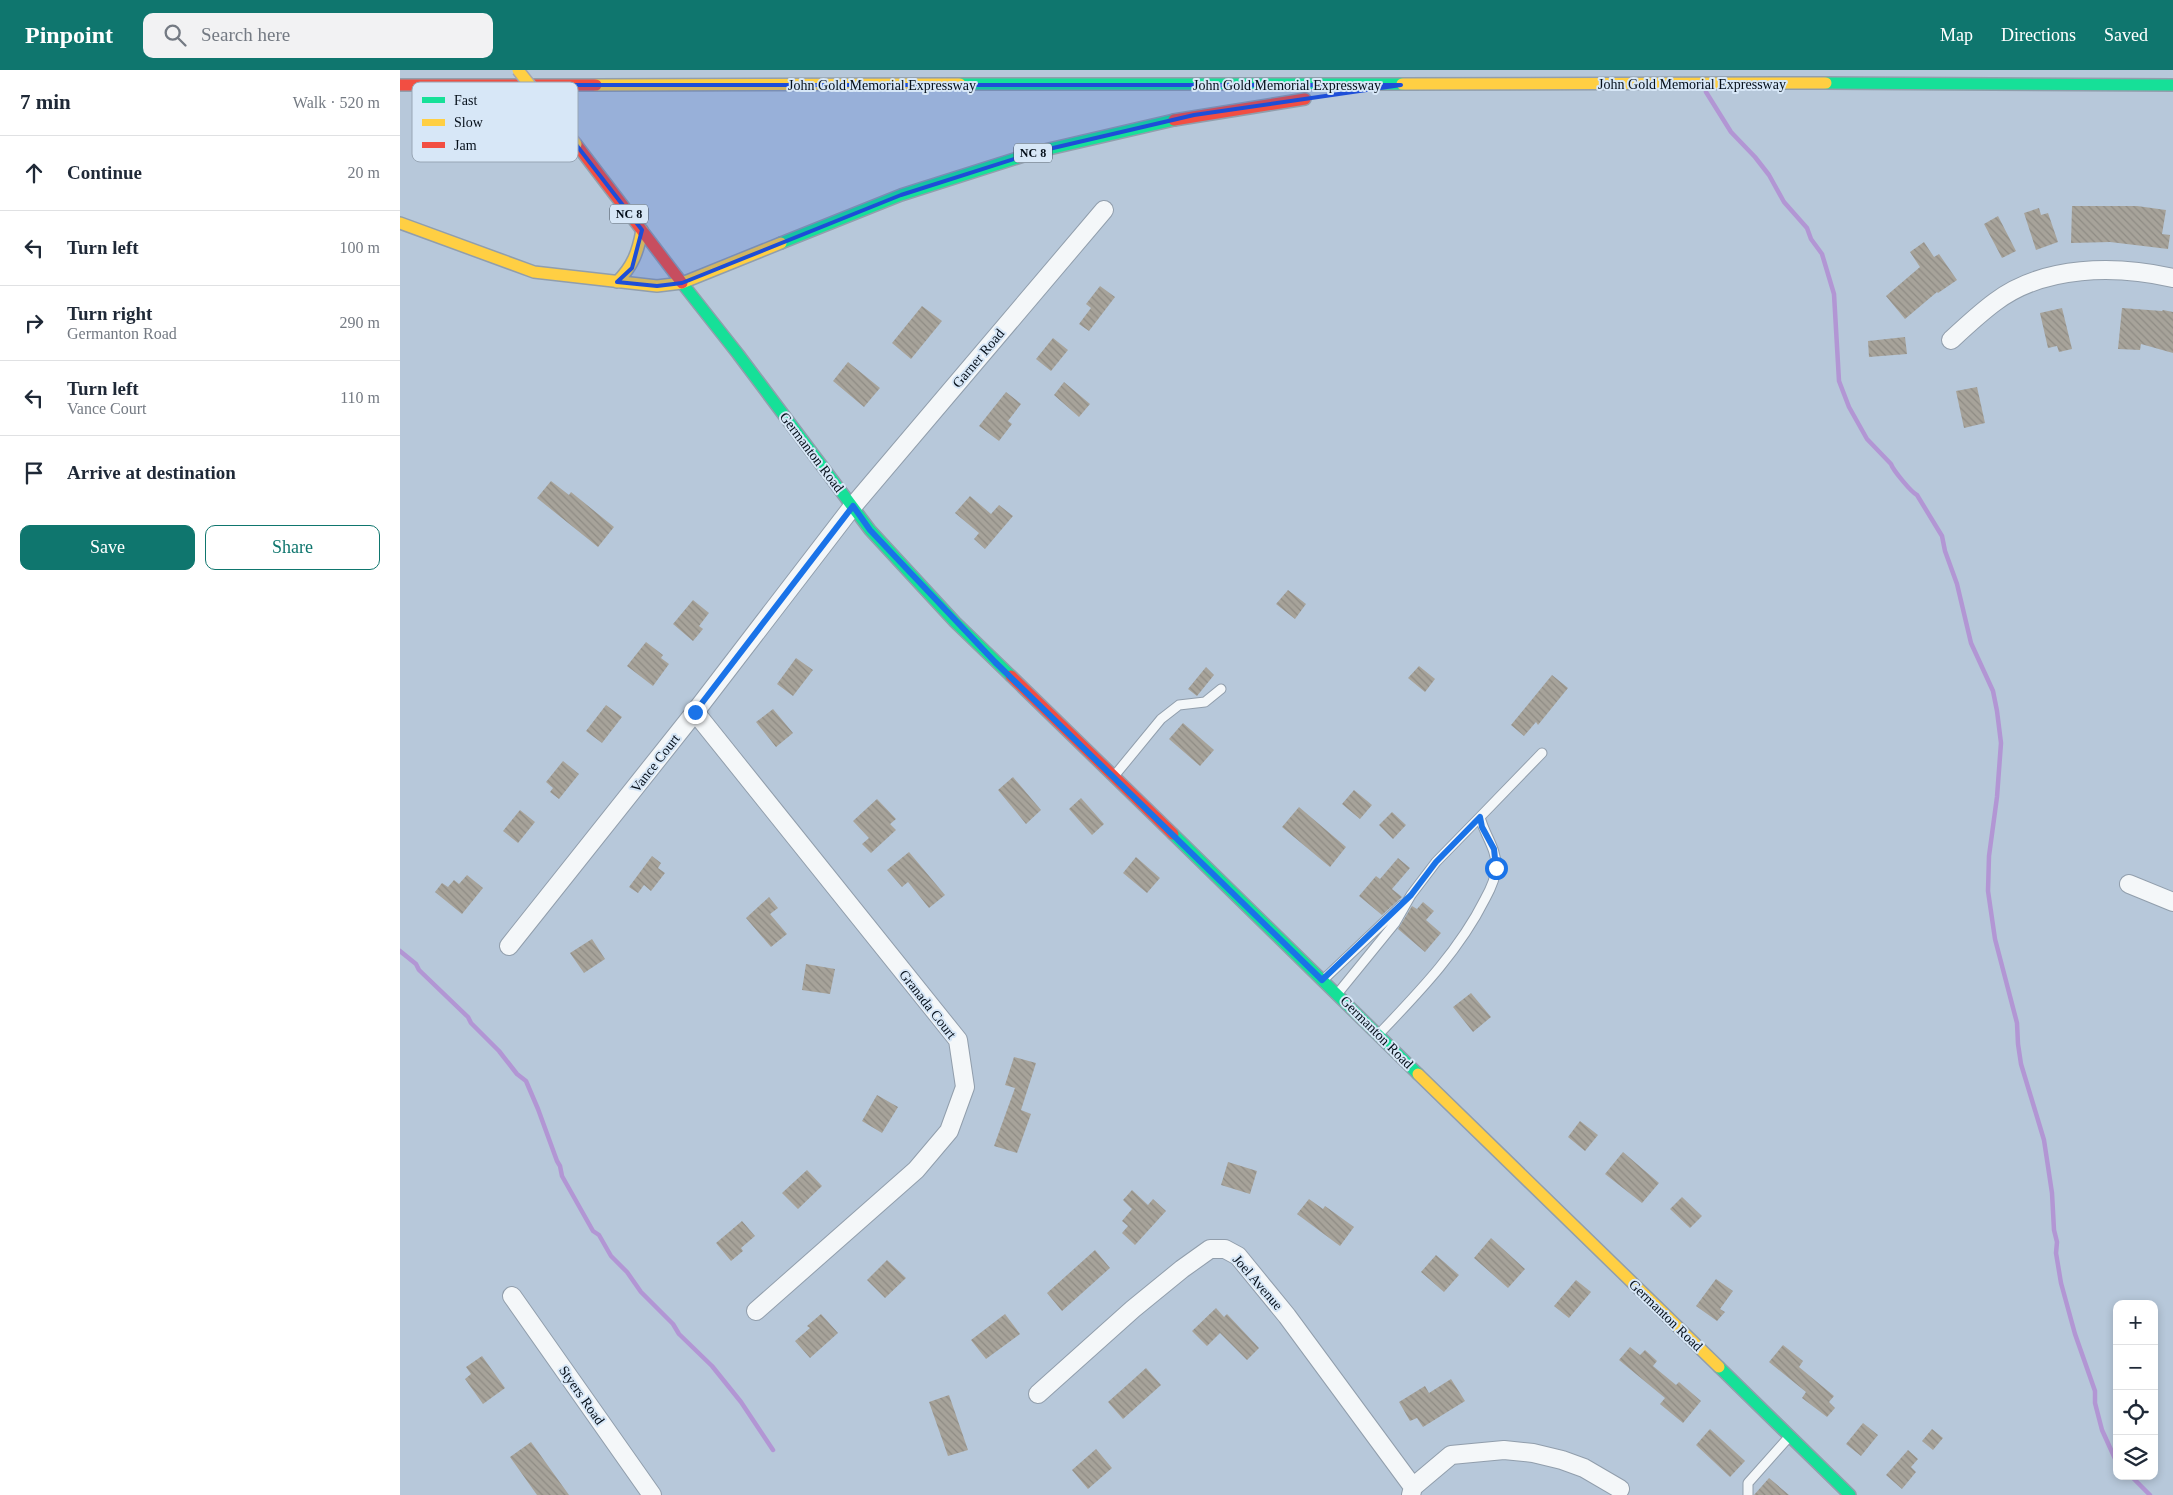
<!DOCTYPE html>
<meta charset="utf-8">
<style>
body{margin:0;font-family:Georgia,serif;background:#f2f2f3;color:#1f2937}
.controls{position:absolute;right:15px;bottom:15px;display:grid;overflow:hidden;border-radius:10px;box-shadow:0 2px 8px #0003}
.controls button{width:45px;height:45px;display:grid;place-items:center;padding:0;border:0;border-bottom:1px solid #e0e1e3;background:#fff;color:#1f2937;font:25px sans-serif}
.stop{position:absolute;width:15px;height:15px;margin:-11px;border:4px solid #1a73e8;border-radius:50%;background:#fff}
.stop.end{background:#1a73e8;border-color:#fff;box-shadow:0 1px 5px #0008}
.list{margin:0;padding:0;list-style:none}
h2{display:flex;justify-content:space-between;align-items:center;height:65px;margin:0;padding:0 20px;font-size:21px}
h2 small{font-size:16px;font-weight:400;color:#747a83}
.list li{display:grid;grid-template-columns:32px 1fr auto;gap:15px;align-items:center;box-sizing:border-box;height:75px;padding:0 20px;border-top:1px solid #e0e1e3}
.list b{display:block;font-size:19px;white-space:nowrap}
.list p{margin:0;font-size:16px;white-space:nowrap;color:#747a83}
.list em{font-size:16px;font-style:normal;color:#747a83}
.actions{display:flex;gap:10px;padding:15px 20px}
.actions a{flex:1;padding:11px 0;border:1px solid #0f766e;border-radius:10px;text-align:center;font-size:18px;color:#0f766e}
.actions .main{background:#0f766e;color:#fff}
.icon{flex:none;width:28px;height:28px;fill:none;stroke:currentColor;stroke-width:2;stroke-linecap:round;stroke-linejoin:round}
.map{position:relative;flex:none;width:1773px;height:1425px;overflow:hidden}
header{display:flex;align-items:center;gap:30px;box-sizing:border-box;height:70px;padding:0 25px;background:#0f766e;color:#fff}
header strong{font-size:24px}
nav{display:flex;gap:28px;margin-inline-start:auto;font-size:18px}
.search{width:350px;height:45px;background:#f2f2f3;display:flex;align-items:center;gap:12px;box-sizing:border-box;padding:0 18px;border-radius:10px;color:#747a83;font-size:19px}
main{display:flex}
aside{flex:1;background:#fff}
.map>svg:first-child{display:block}
.lines{fill:none;stroke-linecap:round;stroke-linejoin:round}
.stream{stroke:#b296d4;stroke-width:4.5}
.building{fill:url(#building-back-hatch)}
.lane-casing{stroke:#919eac;stroke-width:11}
.street-casing{stroke:#919eac;stroke-width:20}
.fast-casing{stroke:#919eac;stroke-width:14}
.slow-casing{stroke:#919eac;stroke-width:14}
.jam-casing{stroke:#919eac;stroke-width:14}
.lane{stroke:#f4f7f9;stroke-width:9}
.street{stroke:#f4f7f9;stroke-width:18}
.fast{stroke:#16e098;stroke-width:11}
.slow{stroke:#ffcf43;stroke-width:11}
.jam{stroke:#f24e42;stroke-width:11}
.slow-bridge-casing{stroke:#a5a5af;stroke-width:14;stroke-linecap:butt}
.slow-bridge{stroke:#ffcf43;stroke-width:11}
.route{stroke:#1a73e8;stroke-width:6}
.marked{fill:#1d4ed8;fill-opacity:0.2;stroke:#1d4ed8;stroke-width:4;stroke-linejoin:round}
.labels{text-anchor:middle;stroke-width:4;stroke-linejoin:round;paint-order:stroke}
.shield{fill:#d7e7f7;stroke:#44505c;stroke-width:1}
.shield-label{font-size:12px;font-weight:bold;fill:#050f1a}
.street-label{font-size:14px;fill:#050f1a;stroke:#d7e7f7}
.key{fill:#d7e7f7;stroke:#98a6b5;stroke-width:1}
.key-label{font-size:14px;fill:#050f1a}
</style>
<header>
<strong>Pinpoint</strong>
<div class="search"><svg class="icon" aria-label="search" viewBox="0 0 24 24"><circle cx="10" cy="10" r="6"/><path d="M15 15l6 6"/></svg>Search here</div>
<nav><a>Map</a><a>Directions</a><a>Saved</a></nav>
</header>
<main>
<aside>
<h2>7 min<small>Walk · 520 m</small></h2>
<ul class="list">
<li><svg class="icon" aria-label="ahead" viewBox="0 0 24 24"><path d="M12 20V5M6 11l6-6 6 6"/></svg><div><b>Continue</b></div><em>20 m</em></li>
<li><svg class="icon" aria-label="left" viewBox="0 0 24 24"><path d="M17 20v-9H6M10 6l-5 5 5 5"/></svg><div><b>Turn left</b></div><em>100 m</em></li>
<li><svg class="icon" aria-label="right" viewBox="0 0 24 24"><path d="M7 20v-9h11M14 6l5 5-5 5"/></svg><div><b>Turn right</b><p>Germanton Road</p></div><em>290 m</em></li>
<li><svg class="icon" aria-label="left" viewBox="0 0 24 24"><path d="M17 20v-9H6M10 6l-5 5 5 5"/></svg><div><b>Turn left</b><p>Vance Court</p></div><em>110 m</em></li>
<li><svg class="icon" aria-label="arrive" viewBox="0 0 24 24"><path d="M6 21V4h12l-3 4 3 4H6"/></svg><div><b>Arrive at destination</b></div></li>
</ul>
<div class="actions"><a class="main">Save</a><a>Share</a></div>
</aside>
<div class="map">
<svg width="1773" height="1425" viewBox="0 0 1773 1425">
<defs>
<pattern id="building-back-hatch" width="6" height="6" patternUnits="userSpaceOnUse" patternTransform="scale(1.25)"><rect width="6" height="6" fill="#a7a39a"/><path d="M-1 5l2 2M0 0l6 6M5-1l2 2" fill="none" stroke="#8e8b84"/></pattern>
</defs>
<rect width="100%" height="100%" fill="#b7c8da"/>
<g class="lines">
<path class="stream" d="M 1306,22 L 1331,62 L 1355,87 L 1369,105 L 1384,132 L 1407,158 L 1411,169 L 1422,184 L 1434,224 L 1439,311 L 1449,337 L 1467,369 L 1491,394 C 1493,400 1511,422 1517,425 L 1542,466 L 1545,481 L 1557,514 L 1571,573 L 1593,621 L 1597,641 L 1601,673 L 1597,727 L 1589,786 L 1588,821 L 1595,869 L 1617,953 L 1618,974 L 1621,994 L 1644,1070 L 1652,1123 L 1654,1160 L 1657,1172 L 1656,1183 L 1661,1213 L 1675,1264 L 1695,1321 L 1695,1333 L 1702,1360 L 1717,1393
M 0,881 L 16,894 L 19,900 L 68,947 L 71,953 L 99,981 L 117,1004 L 126,1011 L 138,1039 L 157,1091 L 160,1096 L 162,1106 L 193,1161 L 199,1165 L 211,1186 L 227,1202 L 241,1222 L 273,1254 L 279,1264 L 312,1296 L 341,1332 L 373,1380
M 1731,1406 L 1750,1425"/>
</g>
<path class="building" d="M 1672,136 L 1737,136 L 1766,140 L 1762,164 L 1770,165 L 1768,179 L 1710,172 L 1671,173 Z
M 1639,138 L 1641,145 L 1648,143 L 1658,172 L 1636,180 L 1624,143 Z
M 1598,146 L 1616,181 L 1602,188 L 1584,154 Z
M 1524,172 L 1534,187 L 1539,184 L 1557,210 L 1538,223 L 1537,222 L 1505,249 L 1486,226 L 1520,197 L 1510,182 Z
M 700,216 L 715,227 L 689,261 L 679,254 L 691,238 L 686,234 Z
M 522,236 L 542,251 L 511,289 L 492,273 Z
M 1662,238 L 1672,279 L 1659,282 L 1657,276 L 1648,278 L 1640,243 Z
M 1722,238 L 1762,241 L 1763,240 L 1773,242 L 1773,283 L 1741,274 L 1740,280 L 1718,279 Z
M 1505,267 L 1507,284 L 1469,287 L 1468,271 Z
M 653,268 L 668,280 L 651,301 L 636,289 Z
M 448,292 L 480,318 L 464,337 L 433,311 Z
M 664,312 L 690,334 L 679,347 L 654,325 Z
M 1577,317 L 1585,353 L 1564,358 L 1556,321 Z
M 606,322 L 621,334 L 608,351 L 612,354 L 599,371 L 579,356 Z
M 151,411 L 169,425 L 171,422 L 214,457 L 198,477 L 137,428 Z
M 570,426 L 591,444 L 599,435 L 613,446 L 585,479 L 574,469 L 579,463 L 555,443 Z
M 888,520 L 906,534 L 895,549 L 876,534 Z
M 293,530 L 309,543 L 299,556 L 303,559 L 293,571 L 273,554 Z
M 246,572 L 263,585 L 261,588 L 269,594 L 253,616 L 227,596 Z
M 396,588 L 413,600 L 393,626 L 377,614 Z
M 1019,596 L 1035,609 L 1025,622 L 1008,608 Z
M 806,597 L 814,605 L 797,626 L 788,619 Z
M 1152,605 L 1168,618 L 1138,655 L 1136,652 L 1124,666 L 1111,655 Z
M 206,635 L 222,647 L 202,673 L 186,661 Z
M 373,639 L 393,663 L 376,677 L 356,652 Z
M 783,653 L 814,680 L 800,696 L 769,669 Z
M 163,691 L 179,704 L 159,729 L 150,722 L 153,718 L 146,712 Z
M 613,707 L 641,740 L 626,754 L 598,720 Z
M 954,720 L 972,735 L 960,749 L 942,734 Z
M 681,728 L 704,754 L 692,765 L 669,739 Z
M 477,729 L 496,749 L 490,754 L 496,760 L 471,783 L 462,774 L 469,768 L 453,751 Z
M 899,737 L 946,777 L 930,797 L 882,757 Z
M 120,740 L 135,752 L 118,773 L 103,761 Z
M 992,742 L 1006,755 L 993,769 L 979,755 Z
M 509,782 L 545,825 L 529,838 L 508,812 L 502,817 L 487,800 Z
M 252,786 L 261,793 L 258,798 L 265,803 L 251,821 L 244,815 L 238,823 L 229,817 Z
M 736,787 L 760,808 L 747,823 L 723,803 Z
M 998,788 L 1010,798 L 992,819 L 1002,827 L 982,845 L 959,826 L 976,806 L 980,809 Z
M 67,805 L 83,818 L 62,844 L 35,822 L 42,813 L 48,817 L 54,810 L 59,814 Z
M 369,827 L 378,838 L 370,844 L 387,864 L 371,877 L 346,848 Z
M 1023,832 L 1034,841 L 1026,850 L 1041,863 L 1025,882 L 998,859 L 1012,836 L 1017,839 Z
M 192,869 L 205,889 L 184,903 L 170,883 Z
M 406,894 L 435,899 L 430,924 L 402,920 Z
M 1071,923 L 1091,947 L 1073,962 L 1053,937 Z
M 614,987 L 636,993 L 621,1040 L 631,1044 L 617,1083 L 594,1076 L 615,1018 L 605,1015 Z
M 477,1025 L 498,1037 L 482,1063 L 462,1051 Z
M 1180,1051 L 1198,1065 L 1185,1081 L 1168,1067 Z
M 1223,1082 L 1259,1113 L 1242,1133 L 1205,1104 Z
M 828,1092 L 857,1101 L 850,1124 L 821,1115 Z
M 407,1100 L 422,1116 L 398,1139 L 382,1123 Z
M 732,1120 L 748,1135 L 753,1129 L 766,1141 L 735,1175 L 722,1163 L 728,1156 L 722,1151 L 732,1139 L 723,1130 Z
M 1282,1127 L 1302,1146 L 1290,1158 L 1270,1139 Z
M 909,1129 L 923,1139 L 925,1136 L 954,1157 L 940,1176 L 897,1144 Z
M 342,1151 L 355,1166 L 341,1178 L 343,1181 L 331,1191 L 316,1173 Z
M 1091,1168 L 1125,1199 L 1108,1218 L 1074,1188 Z
M 695,1180 L 710,1198 L 662,1241 L 647,1223 Z
M 1036,1185 L 1059,1205 L 1044,1222 L 1021,1202 Z
M 487,1190 L 506,1208 L 485,1228 L 467,1210 Z
M 1316,1209 L 1333,1221 L 1320,1239 L 1325,1242 L 1317,1251 L 1296,1236 Z
M 1176,1210 L 1191,1222 L 1169,1248 L 1154,1236 Z
M 816,1238 L 824,1247 L 827,1244 L 859,1278 L 847,1290 L 820,1263 L 807,1276 L 792,1261 Z
M 421,1244 L 438,1263 L 410,1288 L 395,1271 L 410,1258 L 407,1256 Z
M 605,1244 L 620,1264 L 586,1289 L 571,1270 Z
M 1383,1275 L 1403,1291 L 1399,1297 L 1434,1326 L 1429,1332 L 1435,1338 L 1427,1347 L 1402,1328 L 1406,1322 L 1369,1292 Z
M 1230,1277 L 1240,1285 L 1245,1280 L 1257,1291 L 1253,1296 L 1276,1315 L 1279,1312 L 1301,1331 L 1283,1353 L 1260,1334 L 1265,1328 L 1219,1290 Z
M 82,1286 L 105,1318 L 83,1334 L 65,1309 L 71,1304 L 66,1297 Z
M 746,1298 L 761,1315 L 723,1349 L 708,1332 Z
M 1051,1309 L 1065,1331 L 1023,1357 L 1017,1348 L 1010,1351 L 999,1332 L 1025,1316 L 1029,1323 Z
M 549,1325 L 568,1380 L 548,1386 L 529,1332 Z
M 1463,1353 L 1478,1365 L 1461,1386 L 1446,1374 Z
M 1310,1359 L 1345,1391 L 1330,1407 L 1296,1375 Z
M 1532,1359 L 1543,1368 L 1533,1380 L 1522,1371 Z
M 131,1372 L 169,1425 L 137,1425 L 110,1387 Z
M 696,1379 L 712,1398 L 688,1419 L 672,1400 Z
M 1508,1380 L 1518,1389 L 1511,1397 L 1516,1402 L 1502,1419 L 1486,1405 Z
M 1369,1408 L 1389,1425 L 1354,1425 Z"/>
<g class="lines">
<g class="lane-casing">
<path id="lane" d="M 715,705 L 761,649 L 779,635 L 805,632 L 821,619
M 923,910 L 1002,835
M 938,923 L 995,853 L 1011,825 L 1036,792 L 1080,747
M 979,964 C 1018,923 1059,881 1085,829 C 1090,820 1096,808 1096,797 C 1097,779 1084,764 1080,747 L 1142,683
M 1348,1425 L 1348,1413 L 1388,1368"/>
</g>
<g class="street-casing">
<path id="street" d="M 1551,270 C 1565,257 1580,243 1595,232 C 1644,195 1716,195 1773,208
M 295,642 L 558,970 L 565,1017 L 549,1061 L 516,1100 L 356,1241
M 1729,814 L 1773,832
M 109,876 L 295,642 L 453,436 L 704,140
M 112,1226 L 252,1425
M 638,1324 L 733,1239 L 782,1199 L 810,1179 L 825,1179 L 838,1186 L 887,1246 L 1013,1417
M 1011,1425 L 1013,1417 L 1051,1385 L 1104,1380 L 1133,1383 L 1162,1390 L 1184,1398 L 1220,1419"/>
</g>
<g class="fast-casing">
<path id="fast" d="M 1426,13 L 1773,15
M 560,14 L 1002,14
M 381,173 L 501,125 L 636,82 L 774,50
M 282,213 L 338,284 L 470,460 L 555,552 L 611,606
M 773,764 L 1018,1004
M 1319,1297 L 1450,1425"/>
</g>
<g class="slow-casing">
<path id="slow" d="M 1002,14 L 1426,13
M 196,15 L 560,14
M 0,153 L 134,202 L 257,216 L 282,213 L 381,173
M 217,212 C 233,196 238,182 242,160
M 1018,1004 L 1319,1297"/>
</g>
<g class="jam-casing">
<path id="jam" d="M 0,15 L 196,15
M 774,50 L 905,29
M 176,74 L 282,213
M 611,606 L 773,764"/>
</g>
<use href="#lane" class="lane"/>
<use href="#street" class="street"/>
<use href="#fast" class="fast"/>
<use href="#slow" class="slow"/>
<use href="#jam" class="jam"/>
<g class="slow-bridge-casing">
<path id="slow-bridge" d="M 118,0 L 176,74"/>
</g>
<use href="#slow-bridge" class="slow-bridge"/>
</g>
<g class="lines">
<path class="route" d="M 295,642 L 453,436 L 470,460 L 595,592 L 922,910 L 1011,825 L 1036,792 L 1080,747 L 1082,757 L 1094,779 L 1096,798"/>
</g>
<path class="marked" d="M 130,15 L 1001,15 L 794,45 L 636,82 L 501,125 L 282,213 L 257,216 L 217,212 L 232,198 L 242,160 Z"/>
<g class="labels">
<g class="shield">
<rect x="614" y="73.5" width="38" height="19" rx="4"/>
<rect x="210" y="134.5" width="38" height="19" rx="4"/>
</g>
<g class="shield-label">
<text x="633" y="87">NC 8</text>
<text x="229" y="148">NC 8</text>
</g>
<g class="street-label">
<text x="1292" y="19">John Gold Memorial Expressway</text>
<text x="482" y="20">John Gold Memorial Expressway</text>
<text x="887" y="20">John Gold Memorial Expressway</text>
<text transform="translate(578 288) rotate(-50)" y="5">Garner Road</text>
<text transform="translate(412 382) rotate(53)" y="5">Germanton Road</text>
<text transform="translate(255 693) rotate(-52)" y="5">Vance Court</text>
<text transform="translate(528 934) rotate(52)" y="5">Granada Court</text>
<text transform="translate(977 962) rotate(45)" y="5">Germanton Road</text>
<text transform="translate(858 1212) rotate(49)" y="5">Joel Avenue</text>
<text transform="translate(1266 1245) rotate(44)" y="5">Germanton Road</text>
<text transform="translate(182 1325) rotate(55)" y="5">Styers Road</text>
</g>
</g>
<rect x="12" y="12" width="166" height="80" rx="8" class="key"/>
<rect x="22" y="27" width="23" height="6" fill="#16e098"/>
<rect x="22" y="49" width="23" height="7" fill="#ffcf43"/>
<rect x="22" y="72" width="23" height="6" fill="#f24e42"/>
<g class="key-label">
<text x="54" y="35">Fast</text>
<text x="54" y="57">Slow</text>
<text x="54" y="80">Jam</text>
</g>
</svg>
<div class="controls">
<button>+</button>
<button>−</button>
<button><svg class="icon" aria-label="locate" viewBox="0 0 24 24"><circle cx="12" cy="12" r="6"/><path d="M12 2v4M12 18v4M2 12h4M18 12h4"/></svg></button>
<button><svg class="icon" aria-label="layers" viewBox="0 0 24 24"><path d="M12 4l9 5-9 5-9-5zM3 14l9 5 9-5"/></svg></button>
</div>
<div class="stop" style="left:1096px;top:798px"></div>
<div class="stop end" style="left:295px;top:642px"></div>
</div>
</main>
